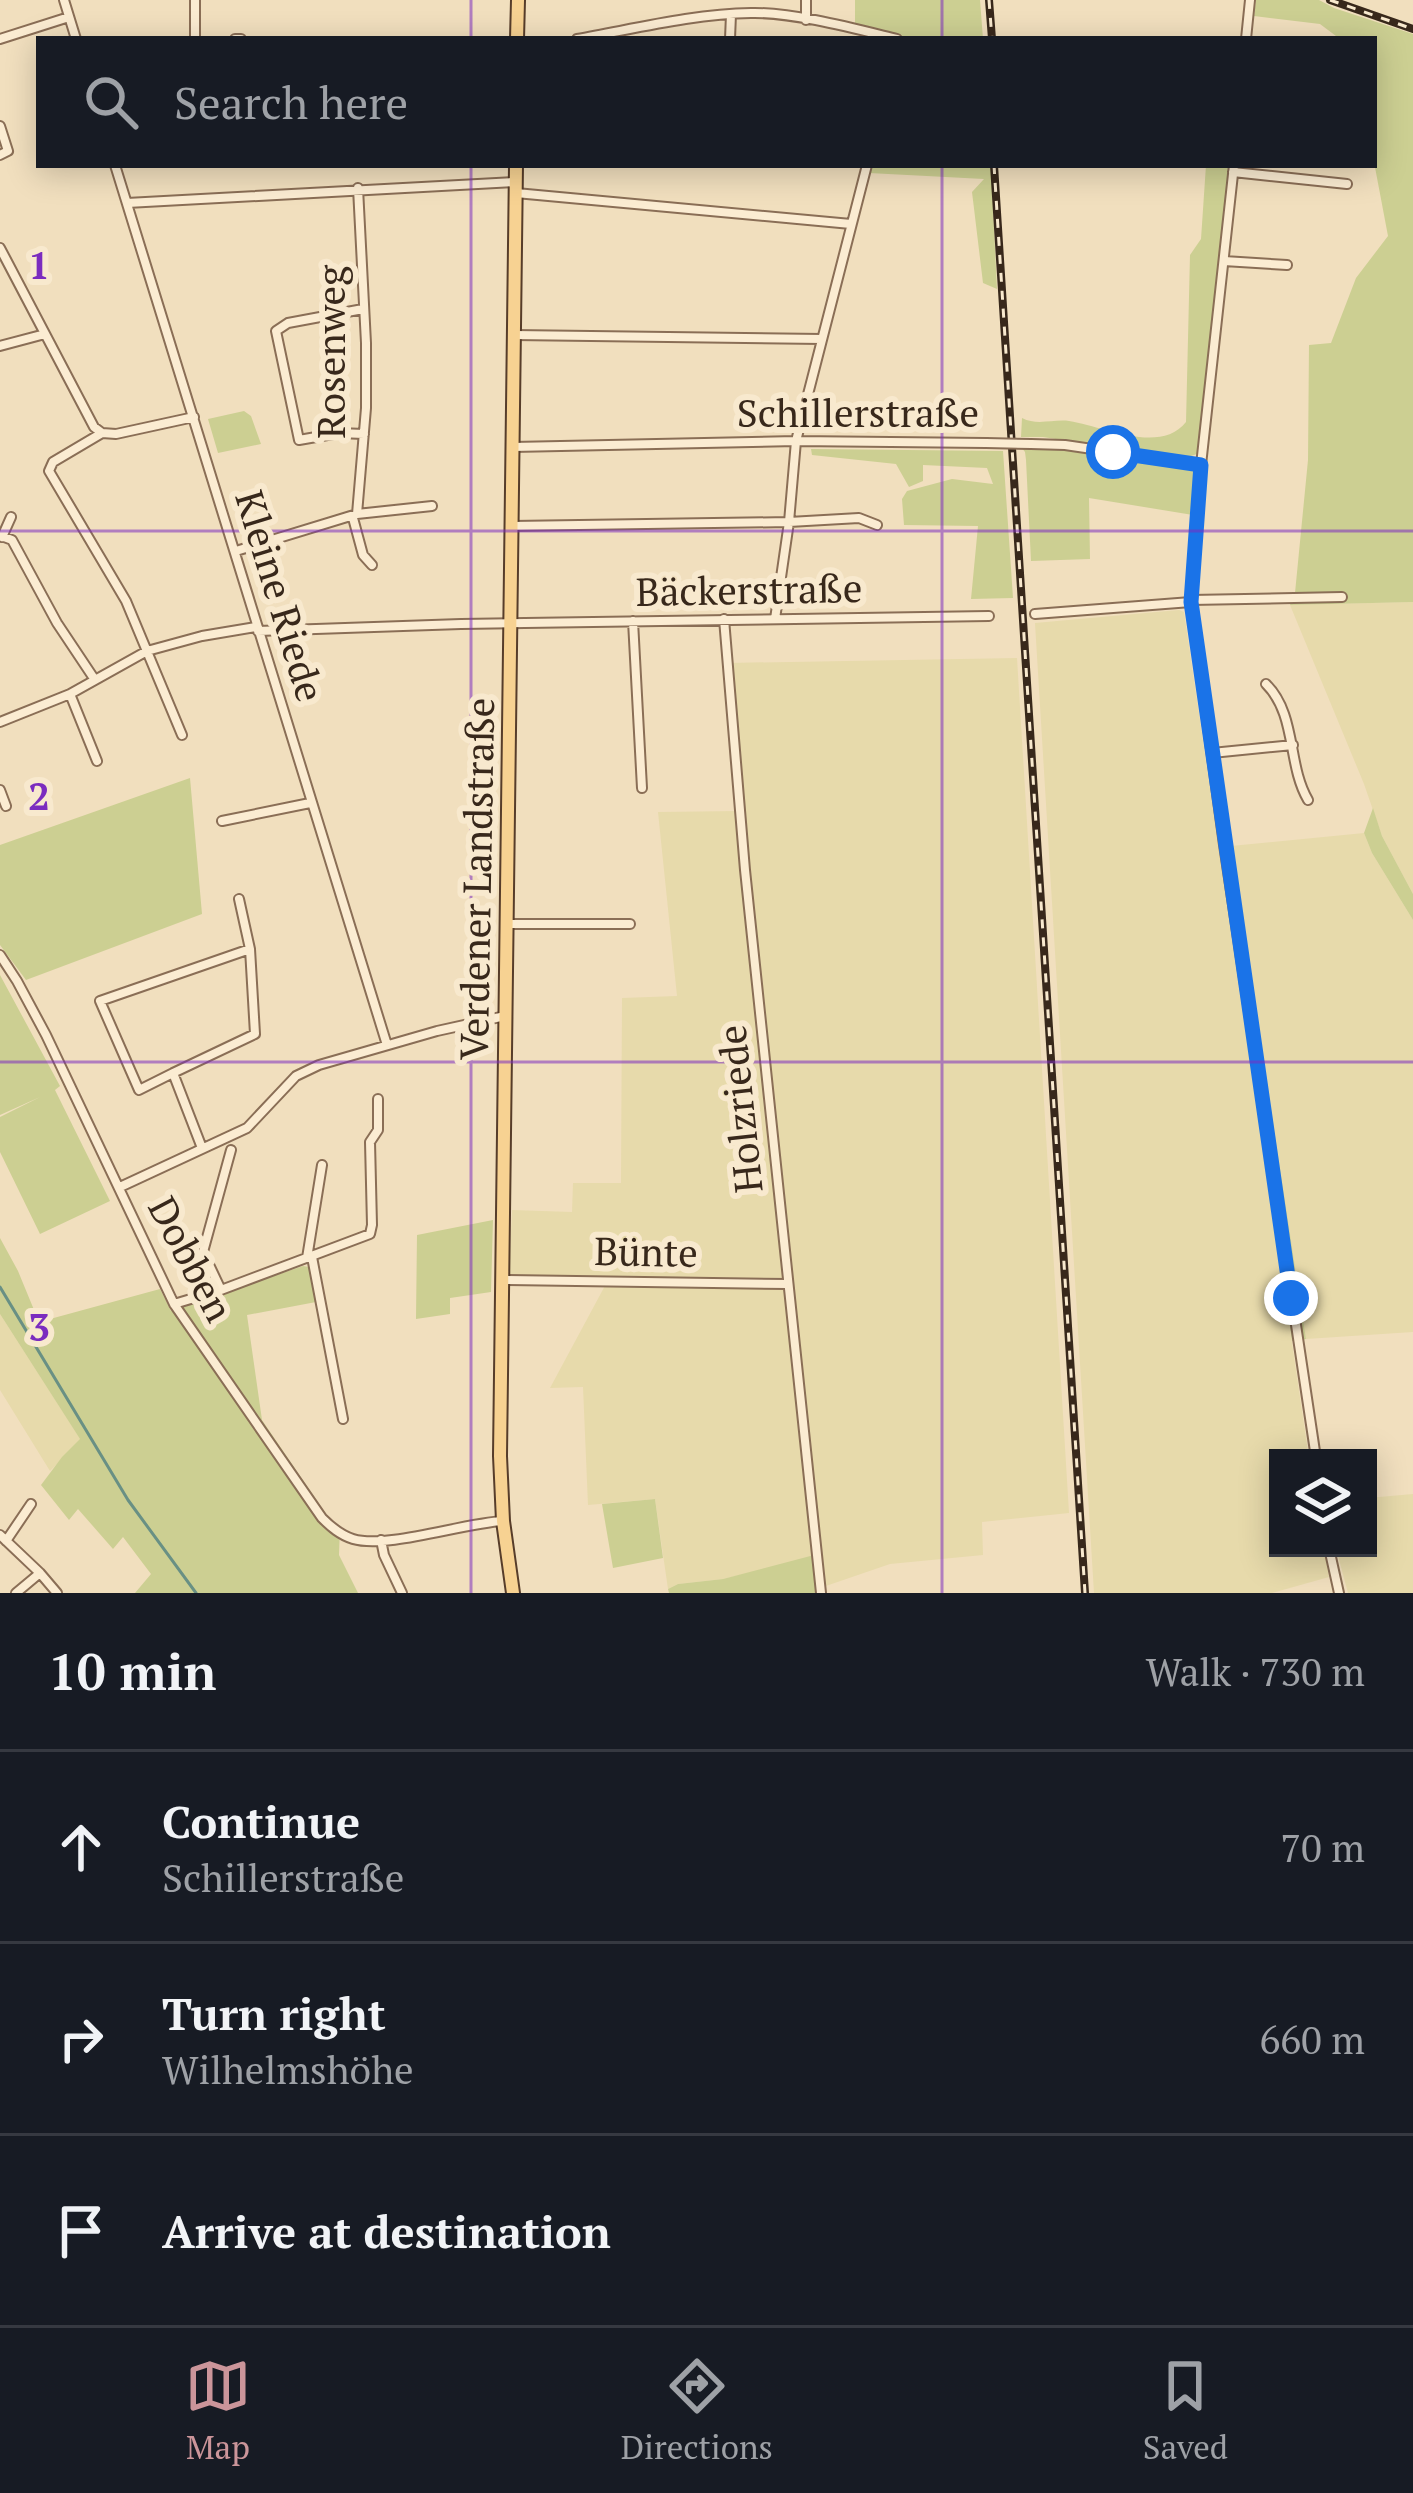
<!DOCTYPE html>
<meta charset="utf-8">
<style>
body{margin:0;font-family:"PT Serif",serif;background:#20242c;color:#f1f3f6}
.controls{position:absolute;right:36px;bottom:36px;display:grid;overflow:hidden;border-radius:0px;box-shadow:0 6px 30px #0003}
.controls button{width:108px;height:108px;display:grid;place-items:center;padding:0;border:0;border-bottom:3px solid #363941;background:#171b24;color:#f1f3f6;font:60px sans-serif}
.stop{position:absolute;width:36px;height:36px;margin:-27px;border:9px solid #1a73e8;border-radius:50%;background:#fff}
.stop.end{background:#1a73e8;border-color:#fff;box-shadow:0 3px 12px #0008}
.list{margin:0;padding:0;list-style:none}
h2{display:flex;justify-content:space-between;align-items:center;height:156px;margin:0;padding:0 48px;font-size:51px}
h2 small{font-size:39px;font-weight:400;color:#9ea1a6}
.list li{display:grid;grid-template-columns:78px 1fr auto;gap:36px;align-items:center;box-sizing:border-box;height:192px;padding:0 48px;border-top:3px solid #363941}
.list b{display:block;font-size:45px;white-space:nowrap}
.list p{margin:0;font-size:39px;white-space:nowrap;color:#9ea1a6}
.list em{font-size:39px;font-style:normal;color:#9ea1a6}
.icon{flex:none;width:66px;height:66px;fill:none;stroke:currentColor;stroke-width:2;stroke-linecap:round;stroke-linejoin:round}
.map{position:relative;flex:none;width:1413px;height:1593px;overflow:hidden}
.search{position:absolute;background:#171b24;box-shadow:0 6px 30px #0003;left:36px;right:36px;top:36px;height:132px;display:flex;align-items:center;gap:30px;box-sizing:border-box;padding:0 42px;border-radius:0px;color:#9ea1a6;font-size:45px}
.sheet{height:732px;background:#171b24}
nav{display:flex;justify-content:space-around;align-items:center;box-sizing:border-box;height:168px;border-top:3px solid #363941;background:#171b24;font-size:33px;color:#9ea1a6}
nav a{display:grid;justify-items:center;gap:6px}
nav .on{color:#cb959a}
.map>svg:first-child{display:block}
.farmland{fill:#e7daab}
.green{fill:#cccf92}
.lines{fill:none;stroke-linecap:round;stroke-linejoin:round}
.stream{stroke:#699084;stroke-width:3}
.minor-casing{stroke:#8a6e56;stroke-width:12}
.primary-casing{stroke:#573d2a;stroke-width:16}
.minor{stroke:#fbecd2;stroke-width:8}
.primary{stroke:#f7d292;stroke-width:12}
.rail-casing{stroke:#38281b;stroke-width:8}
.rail{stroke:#f8e9ce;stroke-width:3;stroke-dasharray:9;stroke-linecap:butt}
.minor-bridge-casing{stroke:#8a6e56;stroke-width:12;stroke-linecap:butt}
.minor-bridge{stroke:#fbecd2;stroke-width:8}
.route{stroke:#1a73e8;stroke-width:15}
.grid{fill:none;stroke:#7b2cbf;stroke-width:3;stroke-opacity:0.55}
.labels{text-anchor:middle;stroke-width:12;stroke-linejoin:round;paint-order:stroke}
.street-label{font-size:39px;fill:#38281b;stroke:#f8e9ce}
.grid-label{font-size:39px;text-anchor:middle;font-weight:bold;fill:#7b2cbf;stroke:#f8e9ce;stroke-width:12;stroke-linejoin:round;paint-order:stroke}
</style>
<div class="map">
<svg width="1413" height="1593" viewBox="0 0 1413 1593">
<rect width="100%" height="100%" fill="#f1dfbe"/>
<path class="farmland" d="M 1413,602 L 1413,894 L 1382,836 L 1364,784 L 1290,605 Z
M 1179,610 L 1184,612 L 1309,1458 L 1278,1458 L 1278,1548 L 1324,1548 L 1329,1577 L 1272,1593 L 1094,1593 L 1035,623 Z
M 1017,658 L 1069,1513 L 982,1522 L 983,1555 L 890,1564 L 820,1588 L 757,1571 L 723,1579 L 678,1584 L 668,1589 L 655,1499 L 588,1505 L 583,1387 L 550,1388 L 607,1282 L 509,1280 L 512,1210 L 572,1212 L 573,1183 L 621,1183 L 622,998 L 677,996 L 658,812 L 739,811 L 727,663 Z
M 1364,833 L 1372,853 L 1413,920 L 1413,1332 L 1306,1339 L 1231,846 Z
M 0,1314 L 81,1440 L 50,1471 L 0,1390 Z
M 1413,1494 L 1413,1593 L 1348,1593 L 1336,1548 L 1368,1548 L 1368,1498 Z"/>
<path class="green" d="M 855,0 L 980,0 L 983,39 L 905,39 L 855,23 Z
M 1256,0 L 1319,0 L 1334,8 L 1413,34 L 1413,602 L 1290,605 L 1295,593 L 1308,460 L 1309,345 L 1331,343 L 1356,278 L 1388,236 L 1374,162 L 1374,39 L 1340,39 L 1320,24 L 1254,16 Z
M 871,165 L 991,165 L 997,289 L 983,283 L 972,192 L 984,179 L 869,173 Z
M 1206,165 L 1229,165 L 1197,454 L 1182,459 L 1043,437 L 1021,437 L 1022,418 C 1037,426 1053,419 1069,421 C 1103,426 1160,455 1186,422 L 1190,255 L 1201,239 Z
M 244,411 L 251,416 L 261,444 L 218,453 L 208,419 Z
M 1021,447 L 1060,448 L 1196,470 L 1193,515 L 1089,498 L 1090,559 L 1031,561 L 1026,460 L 1025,452 Z
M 811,449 L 1003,451 L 1013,598 L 971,599 L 978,526 L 904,525 L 902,499 L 907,491 L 952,479 L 993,484 L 987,468 L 923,465 L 923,481 L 909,487 L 896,464 L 812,455 Z
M 190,778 L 202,914 L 26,980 L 0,945 L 0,845 Z
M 1373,808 L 1382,836 L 1413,894 L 1413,920 L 1372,853 L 1364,833 Z
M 1219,846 L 1231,846 L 1306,1339 L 1292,1341 Z
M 0,975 L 60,1086 L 55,1090 L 110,1201 L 40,1234 L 0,1152 L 0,1117 L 40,1097 L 0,1115 Z
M 493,1220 L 491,1292 L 450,1298 L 450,1314 L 416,1319 L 417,1235 Z
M 0,1238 L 18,1271 L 39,1322 L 160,1289 L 171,1311 L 303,1266 L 309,1267 L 316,1302 L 247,1315 L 262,1420 L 328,1517 L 340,1527 L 339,1555 L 358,1593 L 135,1593 L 151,1574 L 123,1537 L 113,1549 L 78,1509 L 69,1520 L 41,1485 L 62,1457 L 80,1439 L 0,1314 Z
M 655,1499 L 663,1558 L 613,1568 L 602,1504 Z
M 818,1554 L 821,1593 L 669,1593 L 668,1589 L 678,1584 L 723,1579 Z"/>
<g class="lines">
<path class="stream" d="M 0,1287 L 128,1500 L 196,1593"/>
<g class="minor-casing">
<path id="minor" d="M 64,0 L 76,39
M 195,0 L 195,39
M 806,20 L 806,0
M 0,39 L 69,17
M 235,39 L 241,39
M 577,39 C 634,29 693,14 751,13 C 793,12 856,29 897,39
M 730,39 L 731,14
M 1246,39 L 1250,0
M 0,126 L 8,151 L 0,155
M 115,165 L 387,1045
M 1234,165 L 1201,465 L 1191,602 L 1224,845 L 1316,1458
M 1233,172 L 1347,184
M 516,193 L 851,224
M 127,203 L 515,182
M 0,248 L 94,427 L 102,433 L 116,434 L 194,417
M 1224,261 L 1287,265
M 363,309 L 288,323 L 276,331 L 299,440 L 339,433 L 364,434
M 514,335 L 822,339
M 0,346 L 45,334
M 102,433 L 53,462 L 49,471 L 126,601 L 182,735
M 1031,444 L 1065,445 L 1201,465
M 513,447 L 796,441 L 986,443
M 357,514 L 432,506
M 353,518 L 363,555 L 372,565
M 512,526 L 789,522 L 859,518 L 877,525
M 2,537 L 11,517
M 4,537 L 12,540 L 57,623 L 95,680
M 236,551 L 357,514 L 366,408 L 366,343 L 358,188
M 1191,600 L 1342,597
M 1035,614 L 1191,602
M 724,619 L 745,870 L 821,1593
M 775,619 L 789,522 L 796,441 L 867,165
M 633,621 L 642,788
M 258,631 L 461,624 L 989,616
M 1266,684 C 1297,715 1287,764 1308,800
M 70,694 L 97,761
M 0,722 L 70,694 L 147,651 L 202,636 L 256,627
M 1212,753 L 1293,745
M 0,790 L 6,806
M 222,821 L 310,803
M 508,924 L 630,924
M 0,955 L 17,981 L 46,1035 L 174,1304 L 322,1518 C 331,1527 340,1535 353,1539 C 387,1549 463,1523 503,1521
M 173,1073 L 255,1034 L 250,949 L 239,899
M 202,1148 L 173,1073 L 139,1090 L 100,1001 L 250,949
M 120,1187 L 247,1128 L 296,1076 L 319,1065 L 437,1031 L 505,1016
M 312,1257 L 343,1419
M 307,1258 L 322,1165
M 503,1280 L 788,1284
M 221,1290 L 203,1252 L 231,1150
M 174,1304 L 221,1290 L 370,1234 L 372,1225 L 370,1142 L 378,1130 L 378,1099
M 0,1535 L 40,1573 L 16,1593
M 381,1540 L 384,1555 L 402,1593
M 6,1541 L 31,1504
M 1329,1548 L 1339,1593
M 40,1573 L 57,1593"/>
</g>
<g class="primary-casing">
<path id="primary" d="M 517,39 L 518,0
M 513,1593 L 503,1521 L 500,1456 L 516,165"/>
</g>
<use href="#minor" class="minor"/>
<use href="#primary" class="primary"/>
<g class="rail-casing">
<path id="rail" d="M 989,0 L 992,39
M 1330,0 L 1413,29
M 994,165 L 1085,1593"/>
</g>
<use href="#rail" class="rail"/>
<g class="minor-bridge-casing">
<path id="minor-bridge" d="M 986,443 L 1031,444"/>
</g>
<use href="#minor-bridge" class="minor-bridge"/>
</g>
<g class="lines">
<path class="route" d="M 1113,452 L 1201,465 L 1191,602 L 1291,1298"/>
</g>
<path class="grid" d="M 471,0 L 471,39M 942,0 L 942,39M 471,165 L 471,1593M 942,165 L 942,1593M 0,531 L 1413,531M 0,1062 L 1413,1062"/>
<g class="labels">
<g class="street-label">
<text transform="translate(331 352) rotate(-90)" y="14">Rosenweg</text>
<text x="858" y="427">Schillerstraße</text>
<text transform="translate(749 590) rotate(-1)" y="14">Bäckerstraße</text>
<text transform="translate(280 596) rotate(73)" y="14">Kleine Riede</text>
<text transform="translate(477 879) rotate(-89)" y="14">Verdener Landstraße</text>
<text transform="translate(740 1109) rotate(-96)" y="14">Holzriede</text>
<text transform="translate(646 1252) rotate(1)" y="14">Bünte</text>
<text transform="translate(191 1259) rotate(62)" y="14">Dobben</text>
</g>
</g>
<g class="grid-label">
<text x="39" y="279">1</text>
<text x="39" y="810">2</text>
<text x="39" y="1341">3</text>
</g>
</svg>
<div class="controls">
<button><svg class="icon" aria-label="layers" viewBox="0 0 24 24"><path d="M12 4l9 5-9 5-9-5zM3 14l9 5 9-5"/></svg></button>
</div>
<div class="stop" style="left:1113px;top:452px"></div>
<div class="stop end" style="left:1291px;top:1298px"></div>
<div class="search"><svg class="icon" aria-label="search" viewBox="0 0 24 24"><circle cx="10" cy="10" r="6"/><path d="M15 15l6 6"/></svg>Search here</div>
</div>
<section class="sheet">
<h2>10 min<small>Walk · 730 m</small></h2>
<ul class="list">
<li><svg class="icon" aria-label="ahead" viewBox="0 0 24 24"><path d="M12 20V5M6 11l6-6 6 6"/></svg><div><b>Continue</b><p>Schillerstraße</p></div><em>70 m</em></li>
<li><svg class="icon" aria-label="right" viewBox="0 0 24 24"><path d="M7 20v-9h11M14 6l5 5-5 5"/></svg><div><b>Turn right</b><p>Wilhelmshöhe</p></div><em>660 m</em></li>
<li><svg class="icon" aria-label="arrive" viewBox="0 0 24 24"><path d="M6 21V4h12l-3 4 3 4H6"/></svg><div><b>Arrive at destination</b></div></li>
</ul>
</section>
<nav>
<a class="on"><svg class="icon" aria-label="map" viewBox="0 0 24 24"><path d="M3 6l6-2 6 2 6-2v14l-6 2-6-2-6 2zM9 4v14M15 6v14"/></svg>Map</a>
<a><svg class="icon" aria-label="directions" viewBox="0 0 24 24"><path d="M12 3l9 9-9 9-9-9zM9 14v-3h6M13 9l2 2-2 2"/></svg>Directions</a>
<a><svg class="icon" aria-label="saved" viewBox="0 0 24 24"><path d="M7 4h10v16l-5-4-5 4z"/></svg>Saved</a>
</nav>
